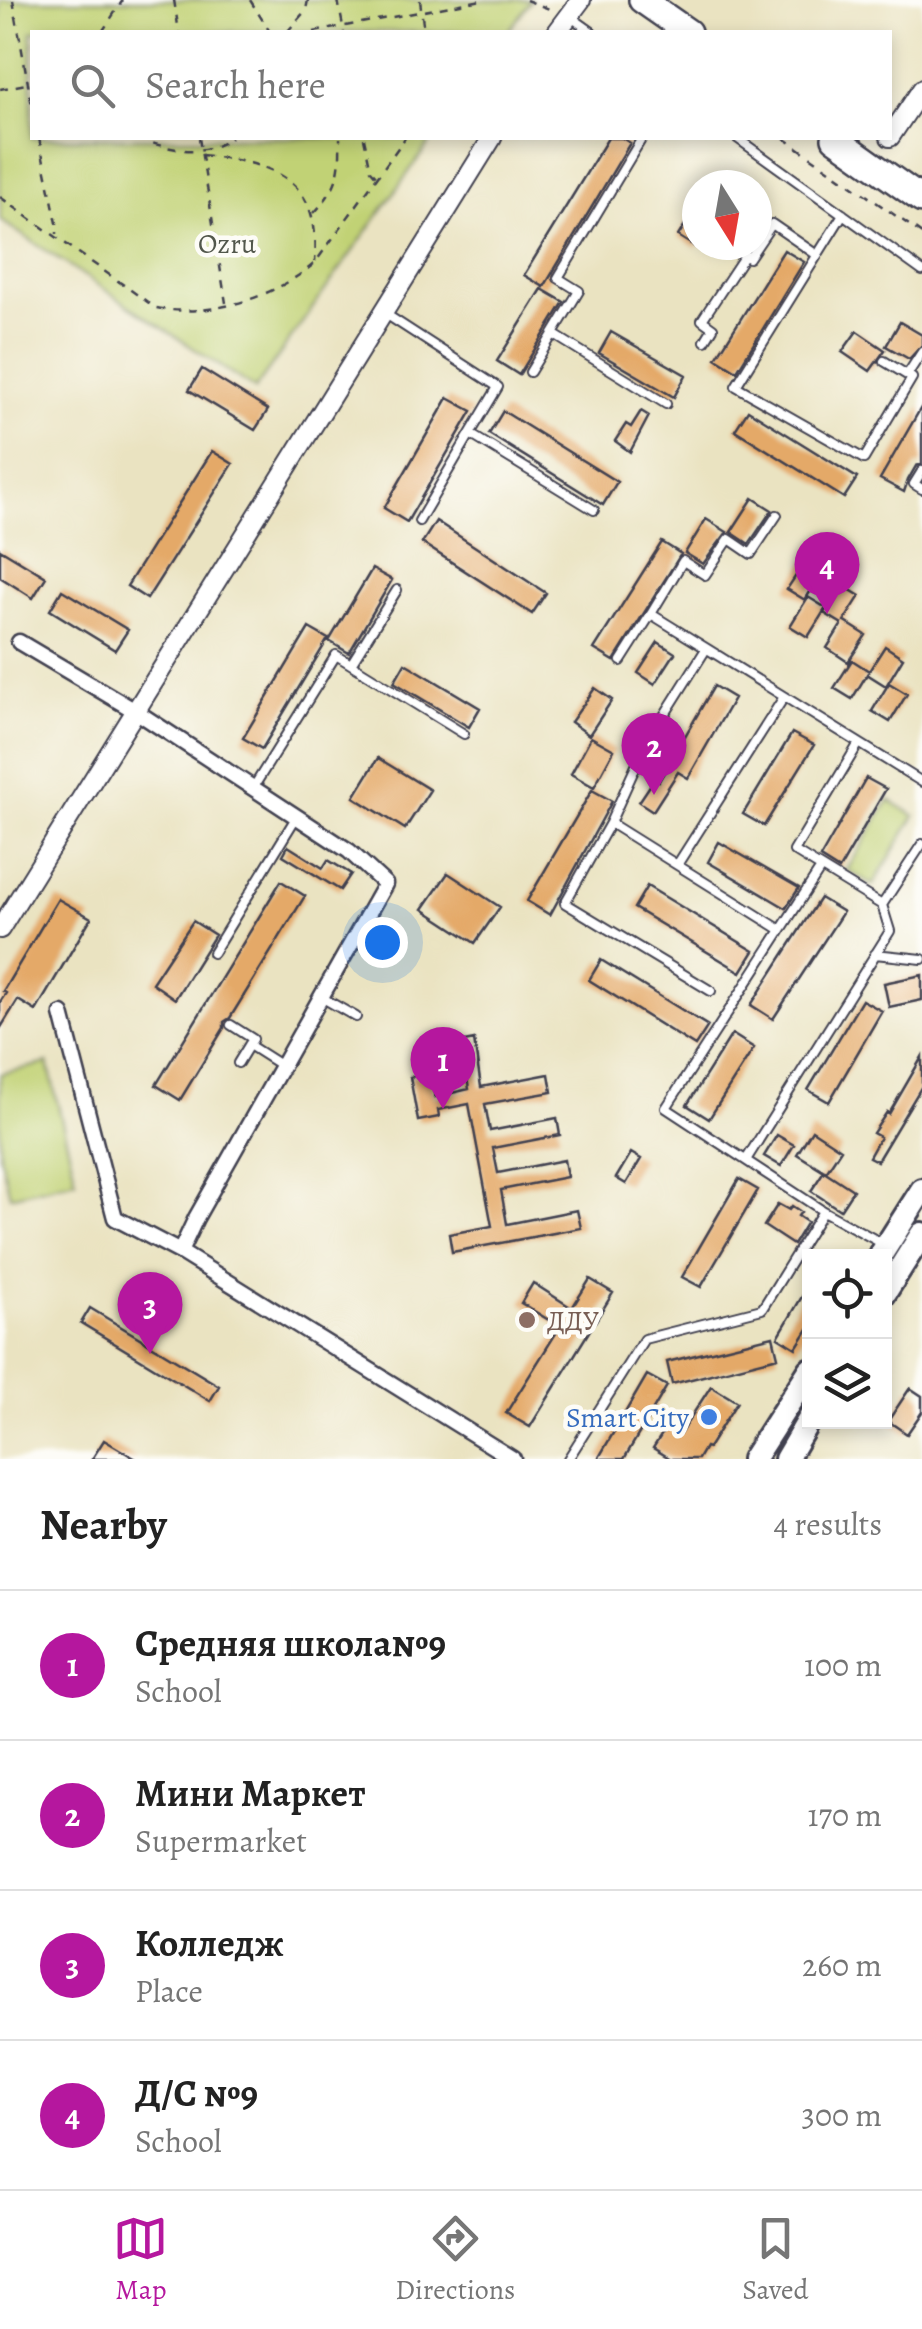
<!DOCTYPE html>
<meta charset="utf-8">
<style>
body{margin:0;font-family:Alegreya,serif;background:#f6f6f6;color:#222}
.controls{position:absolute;right:30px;bottom:30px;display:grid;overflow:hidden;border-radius:0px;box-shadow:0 5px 15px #0003}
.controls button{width:90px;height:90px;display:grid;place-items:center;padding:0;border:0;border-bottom:2px solid #e0e0e0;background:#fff;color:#222;font:50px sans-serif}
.compass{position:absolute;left:682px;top:170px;width:90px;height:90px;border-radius:50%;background:#fff;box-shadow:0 5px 15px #0003;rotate:169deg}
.you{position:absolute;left:382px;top:942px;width:35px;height:35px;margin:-25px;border:8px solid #fff;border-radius:50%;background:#1a73e8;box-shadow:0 0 0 15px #1a73e833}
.badge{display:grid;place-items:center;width:65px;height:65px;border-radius:50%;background:#b5179e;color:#fff;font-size:32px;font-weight:700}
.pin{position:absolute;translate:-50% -82px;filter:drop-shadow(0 2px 5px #0008)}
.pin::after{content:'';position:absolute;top:52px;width:35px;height:30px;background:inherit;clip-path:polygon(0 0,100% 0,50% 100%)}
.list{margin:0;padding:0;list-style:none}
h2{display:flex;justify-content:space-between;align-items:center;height:130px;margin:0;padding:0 40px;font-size:42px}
h2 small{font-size:32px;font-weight:400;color:#767676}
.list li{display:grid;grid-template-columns:65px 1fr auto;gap:30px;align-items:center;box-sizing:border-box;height:150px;padding:0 40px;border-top:2px solid #e0e0e0}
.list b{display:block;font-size:38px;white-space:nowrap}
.list p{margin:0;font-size:32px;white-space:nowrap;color:#767676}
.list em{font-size:32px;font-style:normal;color:#767676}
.icon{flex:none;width:55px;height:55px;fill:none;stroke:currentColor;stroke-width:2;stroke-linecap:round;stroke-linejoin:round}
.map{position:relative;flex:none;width:922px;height:1459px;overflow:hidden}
.search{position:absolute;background:#fff;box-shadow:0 5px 15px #0003;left:30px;right:30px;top:30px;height:110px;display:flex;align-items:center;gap:25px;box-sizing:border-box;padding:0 35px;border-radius:0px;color:#767676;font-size:38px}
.sheet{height:730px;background:#fff}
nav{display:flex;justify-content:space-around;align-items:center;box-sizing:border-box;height:140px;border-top:2px solid #e0e0e0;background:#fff;font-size:28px;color:#767676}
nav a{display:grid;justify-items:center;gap:5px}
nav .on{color:#b5179e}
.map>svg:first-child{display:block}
.green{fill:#c1d275;stroke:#727a58;stroke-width:2.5}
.building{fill:#e4a967;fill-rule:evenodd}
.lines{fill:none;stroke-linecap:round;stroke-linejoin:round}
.service-casing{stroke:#403f4f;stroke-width:12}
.minor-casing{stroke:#403f4f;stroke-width:19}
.tertiary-casing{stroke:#403f4f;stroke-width:22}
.primary-casing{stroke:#403f4f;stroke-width:28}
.trunk-casing{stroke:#403f4f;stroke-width:30}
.path{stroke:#403f4f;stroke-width:2.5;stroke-dasharray:8 8;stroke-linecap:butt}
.service{stroke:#fff;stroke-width:8}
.minor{stroke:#fff;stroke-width:14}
.tertiary{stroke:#fff;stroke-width:18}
.primary{stroke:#fff;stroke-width:22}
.trunk{stroke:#fff;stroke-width:25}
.education-dot{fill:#8d6e63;stroke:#fdfcf7;stroke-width:4}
.shop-dot{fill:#3f7fe0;stroke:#fdfcf7;stroke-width:4}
.labels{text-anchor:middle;stroke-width:9;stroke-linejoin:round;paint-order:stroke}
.park-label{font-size:28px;fill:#52574c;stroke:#fdfcf7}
.education-label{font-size:28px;fill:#785e54;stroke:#fdfcf7;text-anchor:start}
.shop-label{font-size:28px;fill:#366cbe;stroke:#fdfcf7;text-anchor:end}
</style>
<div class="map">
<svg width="922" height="1459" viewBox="0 0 922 1459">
<rect width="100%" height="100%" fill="#fdfcf7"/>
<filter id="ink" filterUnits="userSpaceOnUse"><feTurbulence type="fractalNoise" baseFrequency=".01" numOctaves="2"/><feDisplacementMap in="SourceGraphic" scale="20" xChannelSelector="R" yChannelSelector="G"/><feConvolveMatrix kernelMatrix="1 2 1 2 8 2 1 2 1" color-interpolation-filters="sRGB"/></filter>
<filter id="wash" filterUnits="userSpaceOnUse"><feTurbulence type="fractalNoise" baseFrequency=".0048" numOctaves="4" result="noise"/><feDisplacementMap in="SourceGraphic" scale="40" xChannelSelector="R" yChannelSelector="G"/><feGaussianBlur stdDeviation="2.25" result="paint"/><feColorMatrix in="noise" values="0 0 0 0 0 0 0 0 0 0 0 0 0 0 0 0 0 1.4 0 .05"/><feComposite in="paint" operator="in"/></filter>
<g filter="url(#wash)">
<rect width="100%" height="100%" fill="#eae3c1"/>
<path class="green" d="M 0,0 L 531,0 L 508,32 L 32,32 L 32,138 L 433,138 L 255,389 L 0,220 Z
M 889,800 L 915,816 L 873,885 L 847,870 Z
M 48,1063 L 76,1180 L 10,1196 L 0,1155 L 0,1074 Z"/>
<g id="blocks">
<path class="building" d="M 608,138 L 622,138 L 630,143 L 544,287 L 524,275 Z
M 697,205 L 697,248 L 678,236 Z
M 784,250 L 804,262 L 737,371 L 716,358 Z
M 542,289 L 564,302 L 519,375 L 497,361 Z
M 900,322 L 922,335 L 922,345 L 909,359 L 886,346 Z
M 857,331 L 885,350 L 870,371 L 842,352 Z
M 611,332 L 686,375 L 674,397 L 599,353 Z
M 202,369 L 268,410 L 255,430 L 189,390 Z
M 448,398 L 472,411 L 407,522 L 384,508 Z
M 922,406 L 922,464 L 916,466 L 908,480 L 904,492 L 880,479 Z
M 748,410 L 857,478 L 844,498 L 735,430 Z
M 503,411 L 617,482 L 603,505 L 489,434 Z
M 641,411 L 649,416 L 630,452 L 615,441 L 626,424 L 631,427 Z
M 212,451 L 233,464 L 147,599 L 127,586 Z
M 753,498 L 772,510 L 749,544 L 731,532 Z
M 706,519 L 727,532 L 703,564 L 685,553 Z
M 436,521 L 546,593 L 532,614 L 422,543 Z
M 662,542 L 681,554 L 614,661 L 594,649 Z
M 0,549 L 46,577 L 33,598 L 0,577 Z
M 805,562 L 822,573 L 805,600 L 787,589 Z
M 372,569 L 392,580 L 349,653 L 329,641 Z
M 842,585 L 860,596 L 844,621 L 866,635 L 848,662 L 827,648 L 842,624 L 824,613 Z
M 62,590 L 128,630 L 115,650 L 50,610 Z
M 808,597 L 826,608 L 808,637 L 790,626 Z
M 309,628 L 328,639 L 262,749 L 243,738 Z
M 658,642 L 675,653 L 655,684 L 638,673 Z
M 885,646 L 903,658 L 886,686 L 867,674 Z
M 852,660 L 869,671 L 852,699 L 834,688 Z
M 405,663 L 480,708 L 469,727 L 394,682 Z
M 889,683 L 907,694 L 890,722 L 872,711 Z
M 714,686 L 734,698 L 688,778 L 678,772 L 653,811 L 639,802 L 655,778 L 659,781 Z
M 595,688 L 612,700 L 589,735 L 571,722 Z
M 792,733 L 814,745 L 764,826 L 743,814 Z
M 591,737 L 614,750 L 594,787 L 571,774 Z
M 378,758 L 430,790 L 405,829 L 354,797 Z
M 866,778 L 886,789 L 839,870 L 820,858 Z
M 592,790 L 612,801 L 550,915 L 527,901 Z
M 719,842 L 799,888 L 786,908 L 708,862 Z
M 288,846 L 323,868 L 328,860 L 351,874 L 340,890 L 283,855 Z
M 448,873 L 500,907 L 475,943 L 423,909 Z
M 281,881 L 305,896 L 230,1018 L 224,1022 L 224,1028 L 180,1100 L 156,1085 Z
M 647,886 L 754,951 L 741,972 L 634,908 Z
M 820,898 L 843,912 L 773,1019 L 751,1005 Z
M 58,899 L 91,918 L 36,1011 L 18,1000 L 0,1029 L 0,1002 L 6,993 L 3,991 Z
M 193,921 L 215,935 L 175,999 L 152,983 Z
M 601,960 L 708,1026 L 695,1046 L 589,980 Z
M 922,975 L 922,1000 L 889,1007 L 884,983 Z
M 862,1000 L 882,1011 L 829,1102 L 808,1090 Z
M 732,1034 L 754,1048 L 709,1119 L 687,1105 Z
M 474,1040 L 481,1087 L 549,1074 L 552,1092 L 485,1104 L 490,1131 L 557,1118 L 560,1135 L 493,1148 L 498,1173 L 564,1160 L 567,1177 L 501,1190 L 507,1224 L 577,1210 L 581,1228 L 452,1252 L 449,1234 L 492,1226 L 469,1104 L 438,1110 L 439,1117 L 418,1121 L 410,1077 L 424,1074 L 420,1051 ZM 465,1067 L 469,1089 L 435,1097 L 430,1074 Z
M 922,1057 L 922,1086 L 877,1161 L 869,1157 L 880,1137 L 873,1133 L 887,1112 L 889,1114 Z
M 812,1130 L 841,1149 L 826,1172 L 797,1154 Z
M 777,1135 L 794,1145 L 781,1166 L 764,1156 Z
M 631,1153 L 641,1159 L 626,1184 L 616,1178 Z
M 824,1171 L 853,1190 L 840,1210 L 811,1191 Z
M 739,1179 L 758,1190 L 701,1287 L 682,1277 Z
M 778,1204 L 789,1210 L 792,1206 L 801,1212 L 798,1216 L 807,1222 L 793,1245 L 764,1226 Z
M 590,1279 L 613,1293 L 530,1427 L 506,1413 L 560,1327 L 521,1303 L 533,1283 L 572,1308 Z
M 810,1283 L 810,1326 L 796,1348 L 778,1337 Z
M 90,1308 L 219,1386 L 210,1401 L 81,1323 Z
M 773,1336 L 778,1357 L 672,1384 L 667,1362 Z
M 647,1375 L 667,1386 L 624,1459 L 598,1459 Z
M 711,1386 L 737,1402 L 708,1448 L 705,1447 L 698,1459 L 671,1459 L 653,1448 L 667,1426 L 680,1434 Z
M 910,1388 L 922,1396 L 922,1412 L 907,1434 L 888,1421 Z
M 104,1440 L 136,1459 L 92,1459 Z"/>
</g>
</g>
<g filter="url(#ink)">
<use href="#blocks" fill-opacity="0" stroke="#403f4f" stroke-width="2.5"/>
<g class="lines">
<g class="service-casing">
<path id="service" d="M 571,17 L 592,32
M 737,138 L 922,271
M 843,214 L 736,386 L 864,459 L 912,378 L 884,361
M 713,253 L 718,245
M 745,255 L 749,258 L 772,224 L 817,255
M 384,313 L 498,387 L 470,434
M 553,334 L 666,404
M 705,341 L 713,328 L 702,320 L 745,255 L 730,245
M 530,372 L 579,291 L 558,278 L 642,138
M 907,375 L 922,352
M 922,471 L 914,484 L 922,489
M 419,521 L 470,434 L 594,510
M 651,614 L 683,561 L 705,575 L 729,539 L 751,554 L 777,515
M 706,649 L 645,746 L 610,823 L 565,903 L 711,991
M 621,661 L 651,614 L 922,782
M 351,664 L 397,590
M 859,743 L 794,851 L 882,905 L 922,844
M 253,788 L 336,655 L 464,734
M 610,823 L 781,930
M 677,865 L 784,697
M 821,868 L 666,1108 L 823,1211
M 213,953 L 297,816
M 875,954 L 922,959
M 321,997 L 356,1017
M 231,1025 L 253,1039 L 249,1045
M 238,1063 L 249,1045 L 282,1066
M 746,1160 L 890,931 L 882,905
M 568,1459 L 644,1339 L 762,1309 L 823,1211 L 885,1245"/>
</g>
<g class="minor-casing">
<path id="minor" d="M 19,642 L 137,712 L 349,851 L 385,884 L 196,1218 L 180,1252
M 62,1014 L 115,1218 L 180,1252 L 513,1459"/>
</g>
<g class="tertiary-casing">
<path id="tertiary" d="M 557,32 L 581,0
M 890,137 L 922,89
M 0,929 L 492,138"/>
</g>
<g class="primary-casing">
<path id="primary" d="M 880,1256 L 922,1190
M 884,1294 L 922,1234
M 753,1459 L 810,1370
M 786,1459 L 810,1418"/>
</g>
<g class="trunk-casing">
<path id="trunk" d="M 642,0 L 688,32
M 835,138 L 922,200"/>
</g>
<path class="path" d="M 13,0 L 32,106
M 174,0 L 179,32
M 250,0 L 270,32
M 338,0 L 344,32
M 420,0 L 424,32
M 526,0 L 552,10
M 102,32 L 123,0
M 287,32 L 306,10 L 308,0
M 314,32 L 482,0
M 0,89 L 32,83
M 39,138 L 57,223 L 57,234
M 138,138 C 170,150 201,158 231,138
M 199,138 L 226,303
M 364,138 L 371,170 L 377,177
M 784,138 L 922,234
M 202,155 C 275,164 321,177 315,262
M 0,197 L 156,308 C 209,318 274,298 315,263 L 405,138
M 314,213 C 338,187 341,173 340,138"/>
<use href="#service" class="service"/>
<use href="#minor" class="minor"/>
<use href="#tertiary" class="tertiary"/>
<use href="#primary" class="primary"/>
<use href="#trunk" class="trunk"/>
</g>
</g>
<circle class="education-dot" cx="527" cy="1320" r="10"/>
<circle class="shop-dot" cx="709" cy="1417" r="10"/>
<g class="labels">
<g class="park-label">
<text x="227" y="253">Ozru</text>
</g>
<g class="education-label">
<text x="547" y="1330">ДДУ</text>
</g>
<g class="shop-label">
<text x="689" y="1427">Smart City</text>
</g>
</g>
</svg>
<div class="controls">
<button><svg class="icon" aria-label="locate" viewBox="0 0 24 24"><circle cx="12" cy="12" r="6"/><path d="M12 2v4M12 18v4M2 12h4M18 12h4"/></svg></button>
<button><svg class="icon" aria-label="layers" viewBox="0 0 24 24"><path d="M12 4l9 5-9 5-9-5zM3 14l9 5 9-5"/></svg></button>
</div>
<svg class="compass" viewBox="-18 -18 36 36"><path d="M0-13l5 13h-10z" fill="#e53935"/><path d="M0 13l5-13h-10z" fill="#767676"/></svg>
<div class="you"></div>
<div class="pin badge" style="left:443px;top:1109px">1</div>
<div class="pin badge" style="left:654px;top:795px">2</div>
<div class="pin badge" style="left:150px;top:1354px">3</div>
<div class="pin badge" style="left:827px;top:614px">4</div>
<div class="search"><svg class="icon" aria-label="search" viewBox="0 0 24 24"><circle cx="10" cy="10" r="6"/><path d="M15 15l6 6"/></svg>Search here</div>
</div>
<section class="sheet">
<h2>Nearby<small>4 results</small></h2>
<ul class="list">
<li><span class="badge">1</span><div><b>Средняя школа№9</b><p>School</p></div><em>100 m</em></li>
<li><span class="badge">2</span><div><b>Мини Маркет</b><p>Supermarket</p></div><em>170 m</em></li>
<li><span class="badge">3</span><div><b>Колледж</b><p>Place</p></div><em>260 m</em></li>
<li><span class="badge">4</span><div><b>Д/С №9</b><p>School</p></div><em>300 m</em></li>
</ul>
</section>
<nav>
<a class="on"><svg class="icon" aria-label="map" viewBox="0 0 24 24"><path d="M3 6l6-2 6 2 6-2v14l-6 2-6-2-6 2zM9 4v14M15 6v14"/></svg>Map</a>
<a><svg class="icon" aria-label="directions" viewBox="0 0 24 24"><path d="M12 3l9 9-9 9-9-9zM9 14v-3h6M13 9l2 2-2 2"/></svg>Directions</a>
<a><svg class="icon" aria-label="saved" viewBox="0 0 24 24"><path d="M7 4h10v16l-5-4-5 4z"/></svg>Saved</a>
</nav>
